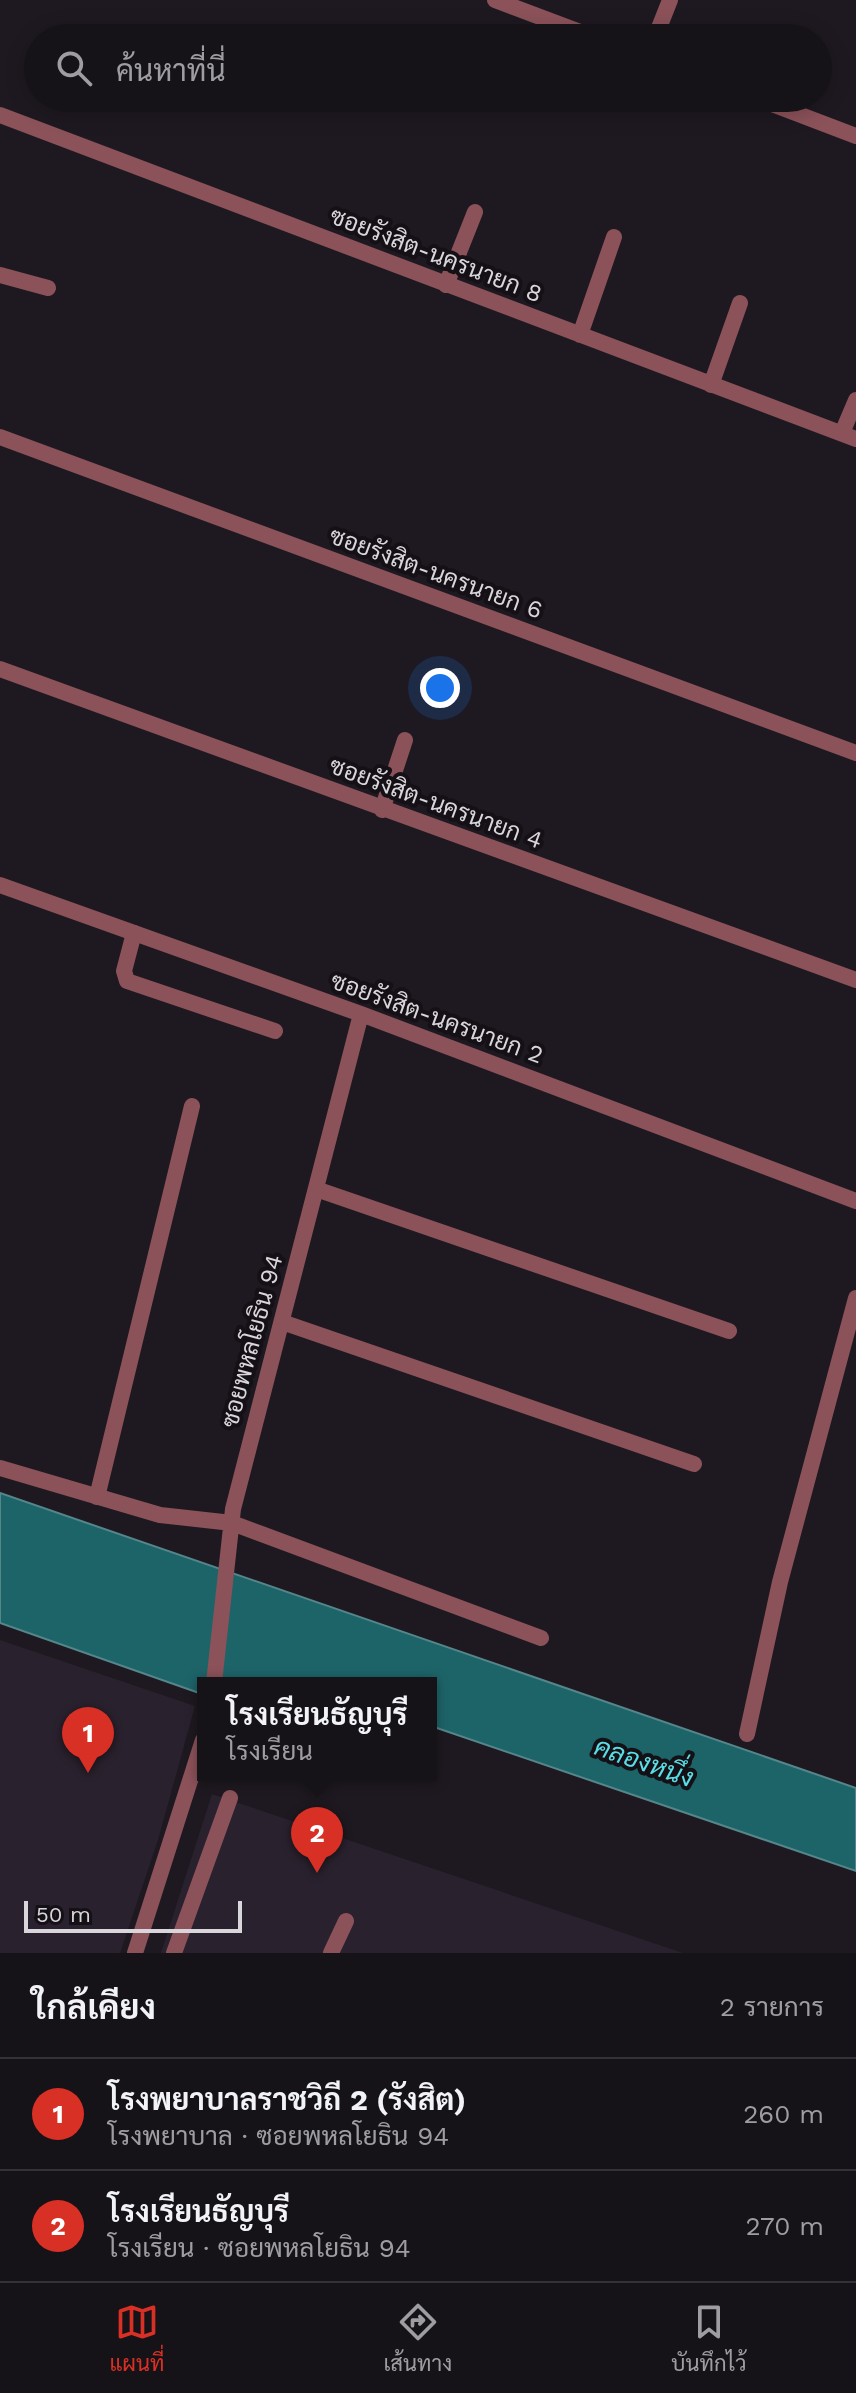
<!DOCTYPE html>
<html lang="th">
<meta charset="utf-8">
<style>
body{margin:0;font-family:"Work Sans",Sarabun,sans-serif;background:#1f1c21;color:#f1f3f6}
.scale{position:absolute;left:24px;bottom:20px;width:218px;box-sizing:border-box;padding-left:8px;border:4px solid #d9d6db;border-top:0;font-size:22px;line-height:28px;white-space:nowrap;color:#d9d6db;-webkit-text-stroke:6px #141016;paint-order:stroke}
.you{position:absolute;left:440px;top:688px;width:28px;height:28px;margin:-20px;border:6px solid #fff;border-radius:50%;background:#1a73e8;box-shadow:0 0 0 12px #1a73e833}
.badge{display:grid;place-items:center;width:52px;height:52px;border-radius:50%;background:#d93025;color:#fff;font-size:26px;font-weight:700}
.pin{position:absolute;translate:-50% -66px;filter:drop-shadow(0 2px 4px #0008)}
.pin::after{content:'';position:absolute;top:42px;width:28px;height:24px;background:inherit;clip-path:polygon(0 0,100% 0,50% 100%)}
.popup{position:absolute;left:197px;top:1677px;width:240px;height:104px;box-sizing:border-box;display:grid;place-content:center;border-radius:0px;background:#161318;filter:drop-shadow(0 2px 6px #0005);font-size:26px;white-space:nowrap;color:#9e9ea2}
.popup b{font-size:30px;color:#f1f3f6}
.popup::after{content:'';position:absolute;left:50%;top:100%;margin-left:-16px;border:16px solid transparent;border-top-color:#161318}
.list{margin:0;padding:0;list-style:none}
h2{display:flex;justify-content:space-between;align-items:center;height:104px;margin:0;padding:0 32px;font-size:34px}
h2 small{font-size:26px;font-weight:400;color:#9e9ea2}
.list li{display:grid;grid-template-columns:52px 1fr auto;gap:24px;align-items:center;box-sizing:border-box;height:112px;padding:0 32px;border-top:2px solid #353237}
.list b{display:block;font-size:30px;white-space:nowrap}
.list p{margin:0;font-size:26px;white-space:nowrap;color:#9e9ea2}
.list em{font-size:26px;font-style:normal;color:#9e9ea2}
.icon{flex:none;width:44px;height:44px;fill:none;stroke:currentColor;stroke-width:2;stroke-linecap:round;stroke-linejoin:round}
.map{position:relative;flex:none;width:856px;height:1953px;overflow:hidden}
.search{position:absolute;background:#161318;box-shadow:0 4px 20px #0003;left:24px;right:24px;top:24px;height:88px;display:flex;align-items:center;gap:20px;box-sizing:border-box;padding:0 28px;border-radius:44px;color:#9e9ea2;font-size:30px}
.sheet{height:328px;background:#161318}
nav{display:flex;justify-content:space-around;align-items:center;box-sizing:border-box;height:112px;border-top:2px solid #353237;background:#161318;font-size:22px;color:#9e9ea2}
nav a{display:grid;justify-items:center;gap:4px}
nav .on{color:#d93025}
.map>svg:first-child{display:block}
.built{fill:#29212d}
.water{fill:#1d6469;stroke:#55868b;stroke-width:2}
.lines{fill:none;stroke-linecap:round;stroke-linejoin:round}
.service{stroke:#8c525a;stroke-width:16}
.minor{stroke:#8c525a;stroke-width:16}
.labels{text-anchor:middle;stroke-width:8;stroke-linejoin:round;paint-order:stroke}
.street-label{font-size:24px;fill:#d9d6db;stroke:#141016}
.water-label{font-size:26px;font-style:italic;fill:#59dee6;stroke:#141016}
</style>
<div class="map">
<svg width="856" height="1953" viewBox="0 0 856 1953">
<rect width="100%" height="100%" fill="#1e1920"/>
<path class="built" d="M 0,1640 L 195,1706 L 158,1840 L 120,1953 L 0,1953 Z
M 212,1794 L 683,1953 L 161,1953 Z"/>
<path class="water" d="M 0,1493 L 856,1788 L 856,1871 L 431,1726 L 431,1683 L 305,1683 L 292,1679 L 265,1683 L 203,1683 L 203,1693 L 199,1693 L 0,1623 Z"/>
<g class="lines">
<path class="service" d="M 0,275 L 48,288
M 134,933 L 124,971 L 127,981 L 275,1031
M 174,1953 L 230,1798
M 331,1953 L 346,1921"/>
<path class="minor" d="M 495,0 L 596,38
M 655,38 L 670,0
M 756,98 L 856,136
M 0,115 L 856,439
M 446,285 L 475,212
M 580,335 L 614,237
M 711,385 L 740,303
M 842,433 L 856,400
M 0,437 L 856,753
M 0,669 L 856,980
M 382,810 L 405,740
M 0,885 L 361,1014 L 856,1201
M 316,1189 L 729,1331
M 282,1322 L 694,1464
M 0,1468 L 160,1515 L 232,1523 L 541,1638
M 97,1497 L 192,1106
M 214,1683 L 233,1509 L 361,1014
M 747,1734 L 780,1582 L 856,1298
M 135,1953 L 203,1740"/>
</g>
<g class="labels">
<g class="street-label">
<text transform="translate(436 255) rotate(21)" y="8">ซอยรังสิต-นครนายก 8</text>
<text transform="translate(436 573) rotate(20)" y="8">ซอยรังสิต-นครนายก 6</text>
<text transform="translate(436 803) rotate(20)" y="8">ซอยรังสิต-นครนายก 4</text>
<text transform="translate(437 1018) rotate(20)" y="8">ซอยรังสิต-นครนายก 2</text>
<text transform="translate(252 1341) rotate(-75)" y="8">ซอยพหลโยธิน 94</text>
</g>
<g class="water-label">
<text transform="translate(644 1762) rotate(19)" y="9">คลองหนึ่ง</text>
</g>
</g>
</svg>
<div class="scale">50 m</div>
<div class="you"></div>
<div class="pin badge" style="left:88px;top:1773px">1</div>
<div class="pin badge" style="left:317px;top:1873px">2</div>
<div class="popup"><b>โรงเรียนธัญบุรี</b>โรงเรียน</div>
<div class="search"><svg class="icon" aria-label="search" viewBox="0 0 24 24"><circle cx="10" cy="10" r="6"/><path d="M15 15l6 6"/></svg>ค้นหาที่นี่</div>
</div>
<section class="sheet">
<h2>ใกล้เคียง<small>2 รายการ</small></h2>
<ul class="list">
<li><span class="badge">1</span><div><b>โรงพยาบาลราชวิถี 2 (รังสิต)</b><p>โรงพยาบาล · ซอยพหลโยธิน 94</p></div><em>260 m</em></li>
<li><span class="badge">2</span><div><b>โรงเรียนธัญบุรี</b><p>โรงเรียน · ซอยพหลโยธิน 94</p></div><em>270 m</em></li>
</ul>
</section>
<nav>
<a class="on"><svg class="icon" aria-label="map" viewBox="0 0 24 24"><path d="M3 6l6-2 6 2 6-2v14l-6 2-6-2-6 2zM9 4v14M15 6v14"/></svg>แผนที่</a>
<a><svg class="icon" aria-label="directions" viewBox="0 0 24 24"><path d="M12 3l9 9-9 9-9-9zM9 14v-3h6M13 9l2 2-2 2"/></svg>เส้นทาง</a>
<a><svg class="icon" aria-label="saved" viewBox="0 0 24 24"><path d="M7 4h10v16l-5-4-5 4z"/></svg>บันทึกไว้</a>
</nav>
